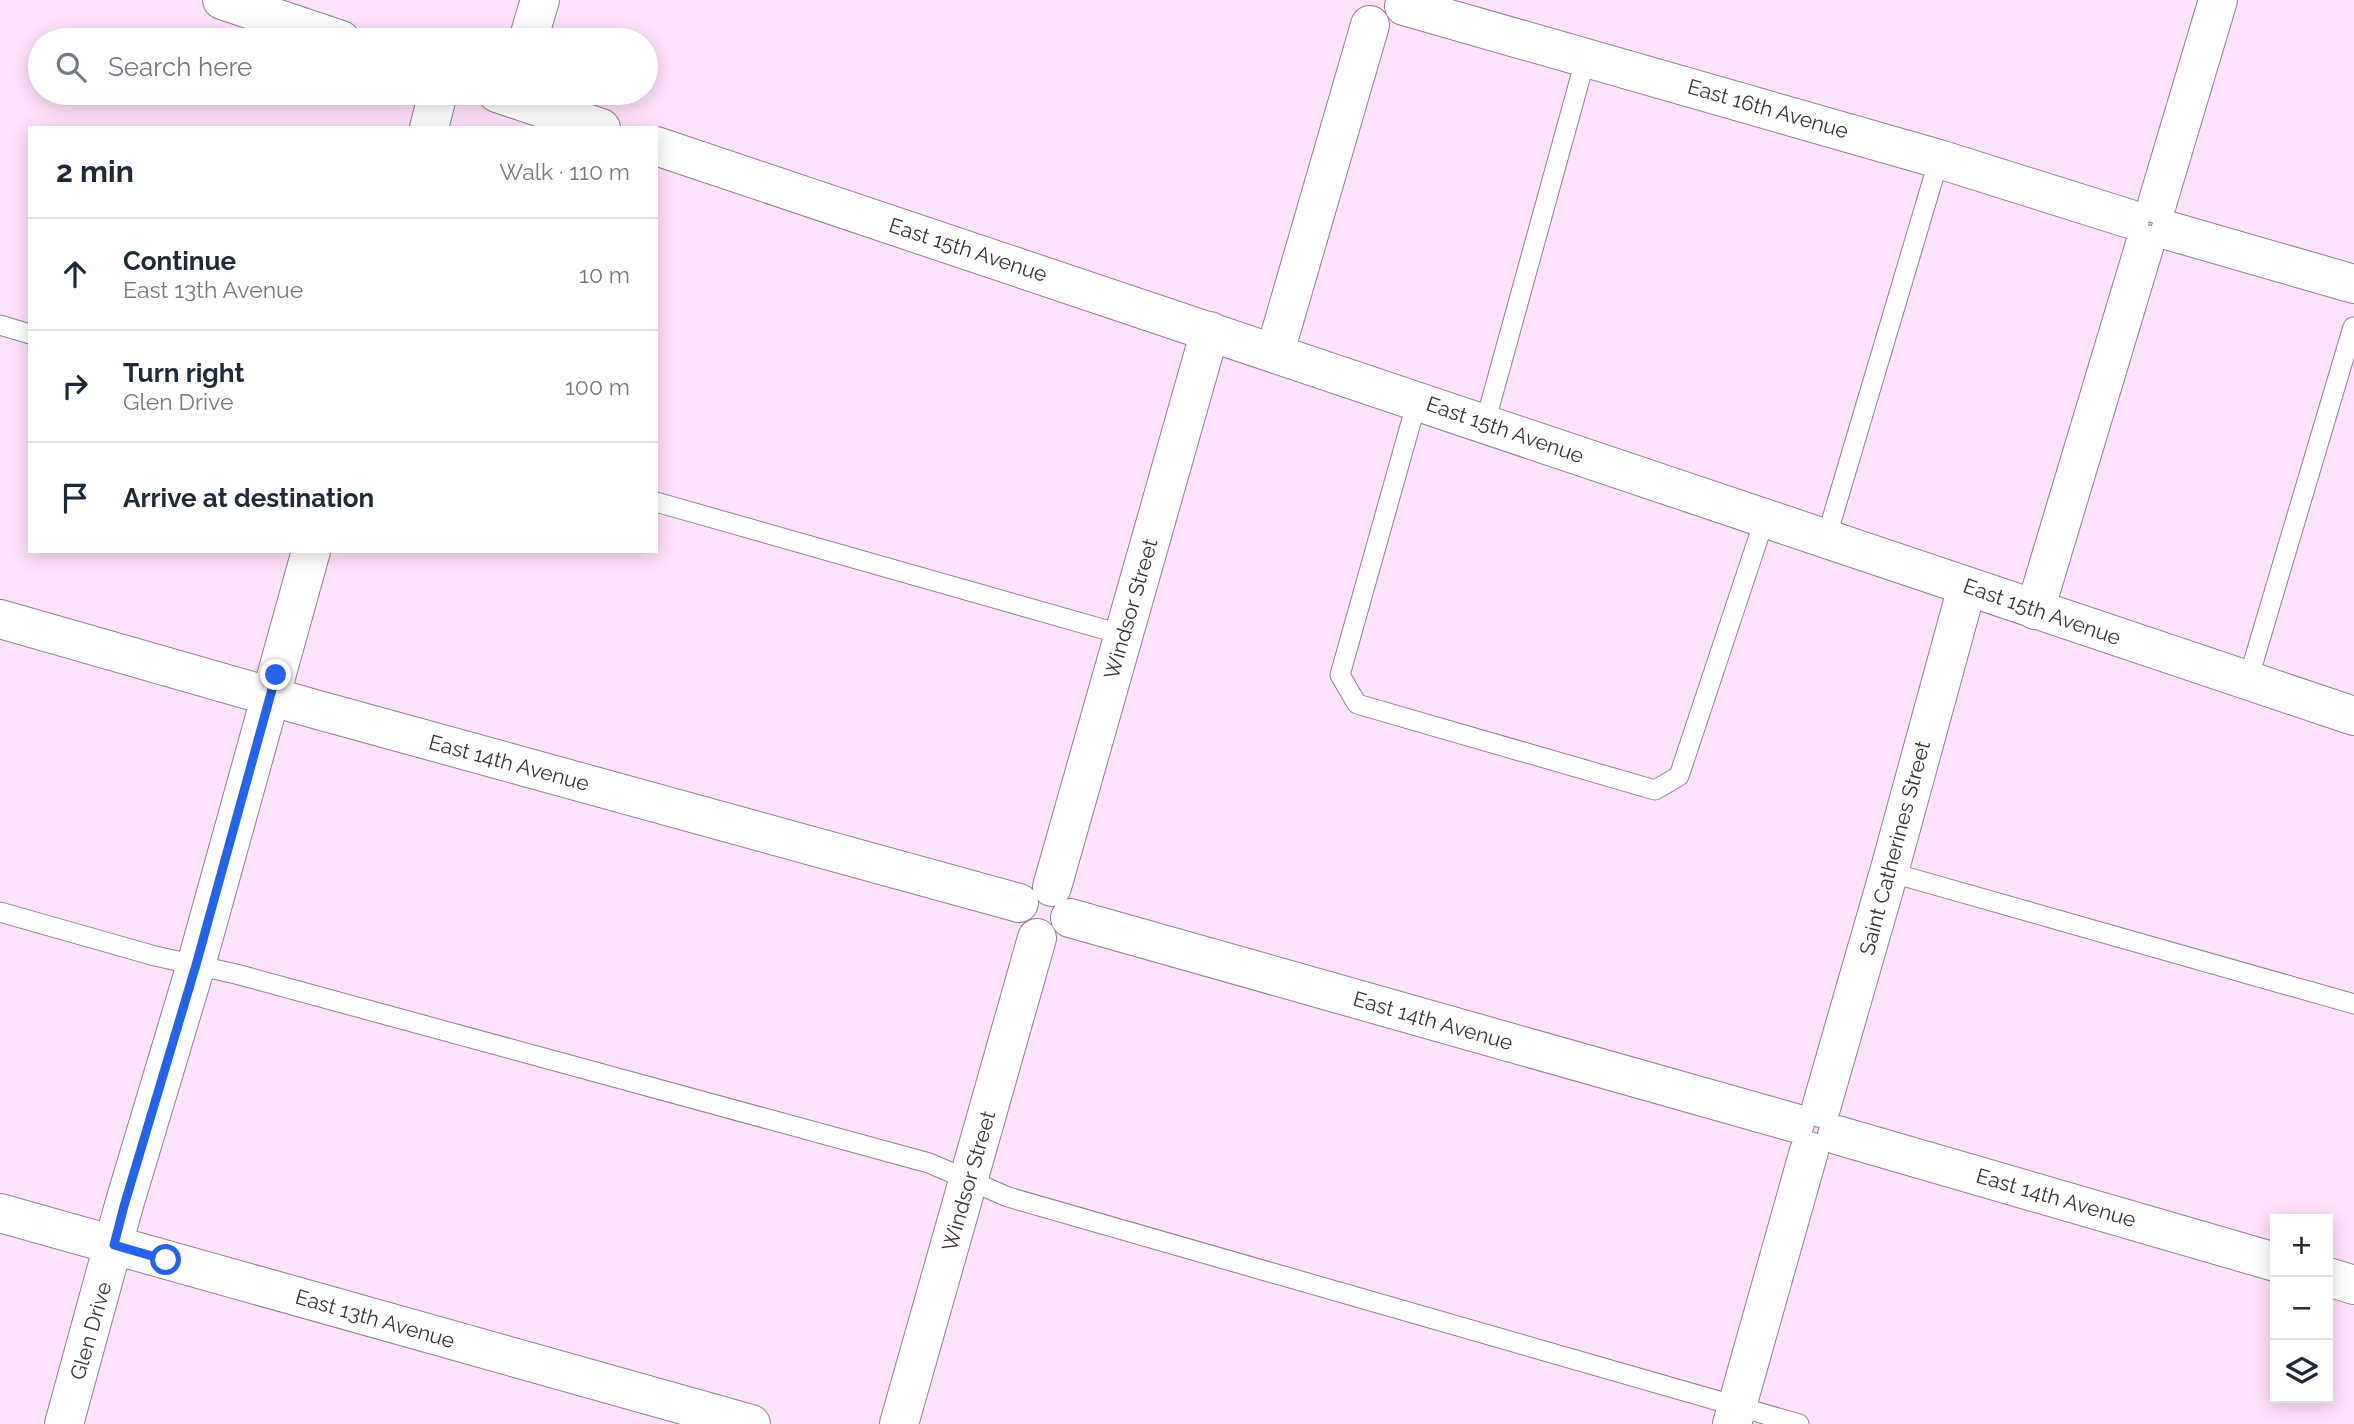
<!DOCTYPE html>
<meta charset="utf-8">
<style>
body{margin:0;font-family:Raleway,sans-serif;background:#f2f2f3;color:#1f2937}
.controls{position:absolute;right:21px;bottom:21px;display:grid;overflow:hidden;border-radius:0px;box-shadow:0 4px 18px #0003}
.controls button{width:63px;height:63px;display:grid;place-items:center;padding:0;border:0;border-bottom:2px solid #e0e1e3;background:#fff;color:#1f2937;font:35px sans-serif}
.stop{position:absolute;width:21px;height:21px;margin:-16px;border:5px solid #2563eb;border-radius:50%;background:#fff}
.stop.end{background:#2563eb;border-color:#fff;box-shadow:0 2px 7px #0008}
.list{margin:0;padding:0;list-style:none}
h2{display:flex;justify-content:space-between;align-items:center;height:91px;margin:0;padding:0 28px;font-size:30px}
h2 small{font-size:23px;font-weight:400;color:#747a83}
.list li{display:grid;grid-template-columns:46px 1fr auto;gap:21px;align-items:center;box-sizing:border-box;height:112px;padding:0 28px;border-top:2px solid #e0e1e3}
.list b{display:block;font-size:26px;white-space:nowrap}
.list p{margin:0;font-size:23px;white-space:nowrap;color:#747a83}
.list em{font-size:23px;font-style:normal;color:#747a83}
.icon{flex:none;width:38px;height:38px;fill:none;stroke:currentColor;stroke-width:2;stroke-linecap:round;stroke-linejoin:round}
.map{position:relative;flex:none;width:2354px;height:1424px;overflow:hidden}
.search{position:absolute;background:#fff;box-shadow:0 4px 18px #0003;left:28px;top:28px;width:630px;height:77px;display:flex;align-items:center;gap:18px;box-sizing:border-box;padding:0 24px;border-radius:38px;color:#747a83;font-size:26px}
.panel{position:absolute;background:#fff;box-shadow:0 4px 18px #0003;left:28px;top:126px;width:630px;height:427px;border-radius:0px}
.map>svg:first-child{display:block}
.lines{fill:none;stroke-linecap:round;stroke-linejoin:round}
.lane-casing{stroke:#977d95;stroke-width:21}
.street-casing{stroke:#977d95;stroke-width:40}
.lane{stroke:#fff;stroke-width:19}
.street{stroke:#fff;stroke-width:38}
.route{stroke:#2563eb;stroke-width:9}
.labels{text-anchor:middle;stroke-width:5;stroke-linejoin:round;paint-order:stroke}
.street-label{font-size:21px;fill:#3c323c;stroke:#fff}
</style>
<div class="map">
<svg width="2354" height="1424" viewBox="0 0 2354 1424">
<rect width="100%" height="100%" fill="#ffe2fc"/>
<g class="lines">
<g class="lane-casing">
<path id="lane" d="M 0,325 L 30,334
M 1417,401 L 1340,675 L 1357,704 L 1655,790 L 1679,776 L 1765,518
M 1485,423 L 1586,57
M 656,502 L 1124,635
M 1826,539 L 1939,159
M 2248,680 L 2353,327
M 1889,872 L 2354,1004
M 0,912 L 155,956 L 236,974 L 929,1163 L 1008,1197 L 1799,1424"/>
</g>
<g class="street-casing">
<path id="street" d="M 222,0 L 341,40
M 1404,6 L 1939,159 L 2130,219
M 528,40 L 540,0
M 497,93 L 601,128
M 429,128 L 438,93
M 656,146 L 2354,716
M 2157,204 L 2218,0
M 2170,231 L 2354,284
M 1275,352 L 1370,25
M 2035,610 L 2145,244
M 0,619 L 311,708 L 1019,903
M 1052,887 L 1210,331
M 1070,918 L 1795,1123
M 1821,1108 L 1889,872 L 1967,587
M 1837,1135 L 2275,1262
M 0,1213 L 751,1424
M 2328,1277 L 2354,1285
M 64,1424 L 124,1205 L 196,965 L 311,551
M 899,1424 L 1037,938
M 1732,1424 L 1809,1151"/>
</g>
<use href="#lane" class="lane"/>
<use href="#street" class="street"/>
</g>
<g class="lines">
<path class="route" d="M 166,1260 L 114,1245 L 124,1206 L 196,965 L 276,675"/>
</g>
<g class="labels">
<g class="street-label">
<text transform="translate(1768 109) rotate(16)" y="7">East 16th Avenue</text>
<text transform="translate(968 250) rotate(18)" y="7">East 15th Avenue</text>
<text transform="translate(1505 430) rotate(19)" y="7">East 15th Avenue</text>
<text transform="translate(1131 609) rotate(-74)" y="7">Windsor Street</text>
<text transform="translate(2042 612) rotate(19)" y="7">East 15th Avenue</text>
<text transform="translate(509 763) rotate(15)" y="7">East 14th Avenue</text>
<text transform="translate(1895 848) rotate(-75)" y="7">Saint Catherines Street</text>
<text transform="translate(1433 1021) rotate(16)" y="7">East 14th Avenue</text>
<text transform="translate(969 1181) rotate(-74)" y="7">Windsor Street</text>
<text transform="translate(2056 1198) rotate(16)" y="7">East 14th Avenue</text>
<text transform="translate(375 1319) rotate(16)" y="7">East 13th Avenue</text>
<text transform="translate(91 1331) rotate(-74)" y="7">Glen Drive</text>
</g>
</g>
</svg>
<div class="controls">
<button>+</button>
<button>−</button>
<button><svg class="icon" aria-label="layers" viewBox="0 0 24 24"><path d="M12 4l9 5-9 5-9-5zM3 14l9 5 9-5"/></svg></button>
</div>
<div class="stop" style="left:166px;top:1260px"></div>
<div class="stop end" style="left:276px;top:675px"></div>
<div class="search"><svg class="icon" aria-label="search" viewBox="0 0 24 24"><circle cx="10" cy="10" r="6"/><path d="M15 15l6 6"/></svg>Search here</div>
<section class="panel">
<h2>2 min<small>Walk · 110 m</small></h2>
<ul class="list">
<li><svg class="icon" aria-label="ahead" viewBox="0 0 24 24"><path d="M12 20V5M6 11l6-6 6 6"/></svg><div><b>Continue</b><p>East 13th Avenue</p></div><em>10 m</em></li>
<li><svg class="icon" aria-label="right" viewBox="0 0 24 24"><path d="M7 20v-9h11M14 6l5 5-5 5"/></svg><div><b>Turn right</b><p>Glen Drive</p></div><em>100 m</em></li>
<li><svg class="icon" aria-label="arrive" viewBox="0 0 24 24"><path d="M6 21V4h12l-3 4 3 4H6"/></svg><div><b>Arrive at destination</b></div></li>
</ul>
</section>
</div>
